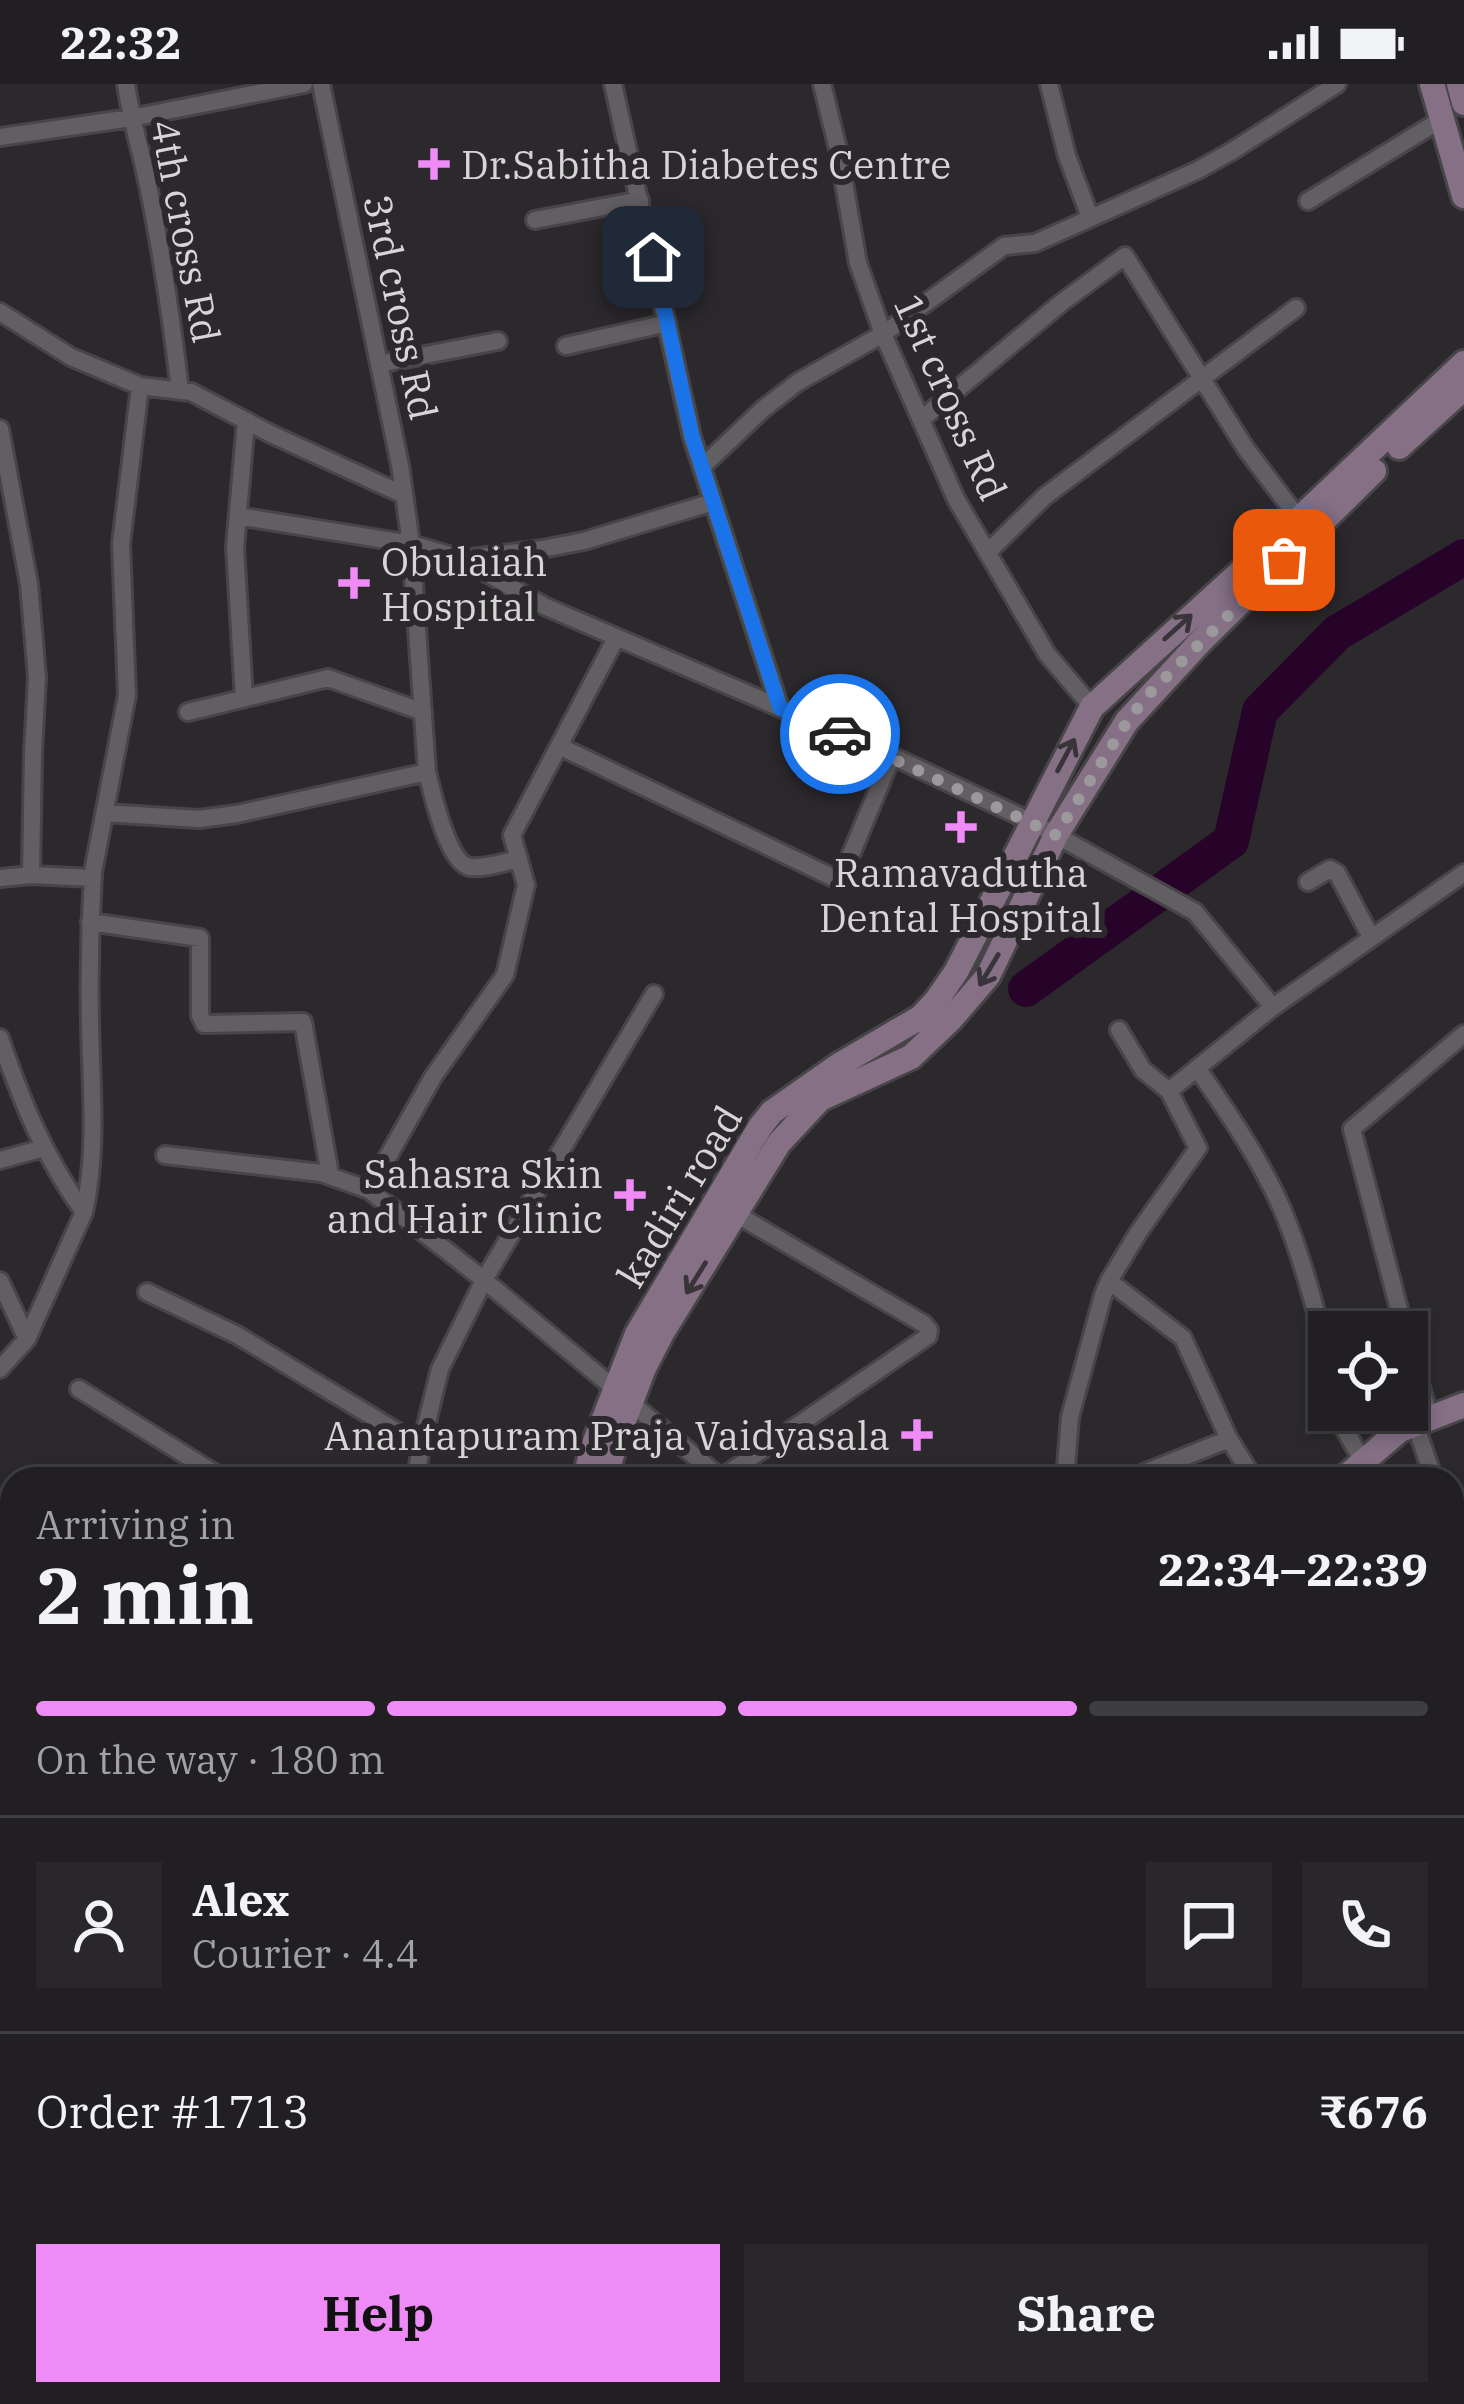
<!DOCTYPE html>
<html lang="en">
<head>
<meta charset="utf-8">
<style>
  :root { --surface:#211f21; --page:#29272a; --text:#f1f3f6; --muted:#a2a2a5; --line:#3e3d3f; --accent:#ef8bf6 }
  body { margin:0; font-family:"IBM Plex Serif",serif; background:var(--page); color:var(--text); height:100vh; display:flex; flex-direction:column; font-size:45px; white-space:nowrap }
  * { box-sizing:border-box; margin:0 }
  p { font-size:39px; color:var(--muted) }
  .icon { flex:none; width:66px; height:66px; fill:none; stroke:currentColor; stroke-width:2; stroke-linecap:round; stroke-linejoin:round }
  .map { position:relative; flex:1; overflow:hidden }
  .side { position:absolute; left:0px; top:1383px; width:1464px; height:939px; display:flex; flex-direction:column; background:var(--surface); border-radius:36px 36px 0 0; box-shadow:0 6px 18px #0003,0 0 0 3px var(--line) }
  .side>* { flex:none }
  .buttons { position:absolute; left:1308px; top:1227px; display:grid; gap:24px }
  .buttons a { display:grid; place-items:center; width:120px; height:120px; border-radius:0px; background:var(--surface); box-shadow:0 6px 18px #0003,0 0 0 3px var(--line); font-size:60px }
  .pin { position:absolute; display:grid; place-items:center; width:102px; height:102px; color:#fff; margin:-51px; border-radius:24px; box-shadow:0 6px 18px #0006 }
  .courier { position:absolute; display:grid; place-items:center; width:120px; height:120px; margin:-60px; border:9px solid #1a73e8; border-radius:50%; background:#fff; color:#222; box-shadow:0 3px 15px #0007 }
  .headline em { font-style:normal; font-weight:700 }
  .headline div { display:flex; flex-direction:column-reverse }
  .headline { display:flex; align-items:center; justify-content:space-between; height:204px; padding:0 36px }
  h1 { font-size:78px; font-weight:700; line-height:90px }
  .bar { display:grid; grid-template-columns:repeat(4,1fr); gap:18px 12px; align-content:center; height:144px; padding:0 36px }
  .bar i { height:15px; border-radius:9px; background:var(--line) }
  .bar .active { background:var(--accent) }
  .bar p { grid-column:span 4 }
  .line { display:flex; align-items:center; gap:30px; padding:0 36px; border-top:3px solid var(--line) }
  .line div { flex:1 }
  .round { display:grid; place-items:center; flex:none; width:126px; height:126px; border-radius:0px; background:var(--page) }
  .primary-button { display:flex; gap:24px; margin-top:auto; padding:24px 36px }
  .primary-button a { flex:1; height:138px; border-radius:0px; background:var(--accent); color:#111; font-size:48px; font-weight:700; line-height:138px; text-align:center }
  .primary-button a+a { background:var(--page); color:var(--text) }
  .status { display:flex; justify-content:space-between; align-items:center; height:84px; padding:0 60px; background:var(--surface); direction:ltr }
  .status svg { height:33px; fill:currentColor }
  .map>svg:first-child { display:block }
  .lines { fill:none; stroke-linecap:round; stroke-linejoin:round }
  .river { stroke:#27032a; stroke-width:36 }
  .street-casing { stroke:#474547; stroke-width:22 }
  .secondary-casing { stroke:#474547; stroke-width:30 }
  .street { stroke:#625f62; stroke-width:16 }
  .secondary { stroke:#857086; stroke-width:24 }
  .oneway { stroke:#39343a }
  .done { stroke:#9b999b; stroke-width:12; stroke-dasharray:0 21.6 }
  .route { stroke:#1a73e8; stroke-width:15 }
  .poi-dot { fill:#ef8bf6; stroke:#2c292c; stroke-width:4.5 }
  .labels { text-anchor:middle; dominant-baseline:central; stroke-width:12; stroke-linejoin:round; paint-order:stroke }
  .poi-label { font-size:39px; fill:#d7d5d7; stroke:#2c292c; text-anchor:start }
  .street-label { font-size:39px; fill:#d7d5d7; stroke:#2c292c }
</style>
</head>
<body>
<div class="status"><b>22:32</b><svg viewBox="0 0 49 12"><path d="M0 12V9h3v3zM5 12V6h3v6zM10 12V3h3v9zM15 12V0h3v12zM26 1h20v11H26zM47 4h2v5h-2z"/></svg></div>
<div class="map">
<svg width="1464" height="2320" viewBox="0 0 1464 2320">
  <rect width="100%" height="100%" fill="#2c292c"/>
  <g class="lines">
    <path class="river" d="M1026,905L1231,757L1260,627L1337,549L1464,473"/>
    <defs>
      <path id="street" d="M126,0C131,35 141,67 148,101C162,169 172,238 180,307
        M321,0L400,381L411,460L427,688C432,708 448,780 470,783C484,785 505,778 519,775
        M613,0L692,353L780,624
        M822,0L838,65L858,179L883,250L956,415L1047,570L1092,623
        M1049,0L1067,72L1090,133
        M0,53L131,34L304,0
        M1308,117L1442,35
        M535,136L640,116
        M0,228L71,273L140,302L191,308L271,350L404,411
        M566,262L667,239
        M379,280L498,257
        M923,334L1061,219L1125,172L1246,365L1299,435
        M0,345L29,500L37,593L33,669L31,791L0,794
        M702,383L763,325L798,298L883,250L1004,162L1035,159L1198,86L1232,67L1337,0
        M238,432L411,460L462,475L544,522L892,672L1034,739L1195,828L1273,923
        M988,468L1044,413L1296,224
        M463,475L542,465L584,457L713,418
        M616,554L512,751L526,801L505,891L433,993L369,1106L484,1196L654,910
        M244,614L235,463L246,337
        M188,628L328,594L423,628
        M559,662L840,797L892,672
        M104,729L199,735L237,730L427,688
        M31,791L93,794
        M1308,798L1330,785L1337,789L1371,853
        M90,838L200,854V931L204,940L303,938L330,1091
        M1119,946L1143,986L1169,1007
        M0,954C21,1016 45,1075 84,1128L27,1255L0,1285
        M1197,984C1228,1029 1261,1076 1283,1127C1303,1176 1316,1227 1329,1278
        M165,1071L321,1089L369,1106
        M0,1076L44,1064
        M84,1128C98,1065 91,1003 90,939C89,889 90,838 93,788L127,611L121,460L140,302
        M0,1197L27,1255
        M147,1208L237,1251L421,1362
        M1405,1248L1352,1045L1464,950
        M1407,1256L1430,1334
        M79,1305L224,1395
        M631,1319L722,1395
        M1338,1326L1340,1337L1363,1378
        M1415,1340L1434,1395
        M721,1394L928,1252L929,1246L924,1240L736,1130
        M416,1395L421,1362L440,1285L484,1196L615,1305
        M950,1395L952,1393
        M1065,1395L1070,1333L1103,1211L1109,1197
        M1129,1395L1229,1355
        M1254,1395L1229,1355L1183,1254L1109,1197L1138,1149L1198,1064L1169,1007L1273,923L1464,789
        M1452,1444L1464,1469
        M0,1594L12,1589
        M1452,1743L1464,1739
        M0,1759L12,1754
        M1452,1813L1464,1807
        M1452,1896L1464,1889
        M1452,1979L1464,1972
        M0,2068L12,2084
        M1452,2223L1464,2272
        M162,2310L168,2320
        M554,2310L562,2320
        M904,2310L908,2320
        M1034,2310L1038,2320
        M1171,2310L1173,2320
        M1214,2310L1216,2320
        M1304,2310L1306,2320
        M1385,2310L1388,2320
        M774,2320L780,2310"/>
      <path id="secondary" d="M1432,0L1464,112
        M1459,0L1464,19
        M1399,363L1464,304
        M585,1395L592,1365L637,1250L760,1043L772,1028L839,981L921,933L936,917L956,888L1092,623L1299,435L1464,279
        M605,1395L615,1360L644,1284L662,1249L779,1059L820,1015L911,973L951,935L988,892L1056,751L1127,637L1200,558L1374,387
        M1343,1395L1400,1346L1464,1321
        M347,2320L353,2310
        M378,2320L385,2310"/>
    </defs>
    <use href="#street" class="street-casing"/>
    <use href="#secondary" class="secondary-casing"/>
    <use href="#street" class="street"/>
    <use href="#secondary" class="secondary"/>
  </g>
  <defs><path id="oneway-shaft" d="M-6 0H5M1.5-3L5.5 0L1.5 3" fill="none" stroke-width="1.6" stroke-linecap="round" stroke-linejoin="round" transform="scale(3)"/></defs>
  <g class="oneway">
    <use href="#oneway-shaft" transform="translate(1178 543) rotate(-42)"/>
    <use href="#oneway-shaft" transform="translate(1066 671) rotate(-62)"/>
    <use href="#oneway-shaft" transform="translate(989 886) rotate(121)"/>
    <use href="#oneway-shaft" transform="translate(696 1194) rotate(122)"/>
  </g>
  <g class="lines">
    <path class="done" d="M840,650L1056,751L1127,638L1145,614L1284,476"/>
    <path class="route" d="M653,173L692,352L780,624L840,650"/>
  </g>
  <g class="poi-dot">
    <path d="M428 62h12v12h12v12h-12v12h-12v-12h-12v-12h12z"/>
    <path d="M348 481h12v12h12v12h-12v12h-12v-12h-12v-12h12z"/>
    <path d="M955 725h12v12h12v12h-12v12h-12v-12h-12v-12h12z"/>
    <path d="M624 1093h12v12h12v12h-12v12h-12v-12h-12v-12h12z"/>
    <path d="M911 1333h12v12h12v12h-12v12h-12v-12h-12v-12h12z"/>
  </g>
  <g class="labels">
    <g class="poi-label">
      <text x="461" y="80">Dr.Sabitha Diabetes Centre</text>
      <text x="381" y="477">Obulaiah<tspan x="381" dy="45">Hospital</tspan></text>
      <text x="961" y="788" text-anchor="middle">Ramavadutha<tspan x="961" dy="45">Dental Hospital</tspan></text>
      <text x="603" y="1089" text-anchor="end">Sahasra Skin<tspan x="603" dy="45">and Hair Clinic</tspan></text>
      <text x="890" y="1351" text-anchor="end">Anantapuram Praja Vaidyasala</text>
    </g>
    <g class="street-label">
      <text transform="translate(186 147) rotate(79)">4th cross Rd</text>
      <text transform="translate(401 223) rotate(78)">3rd cross Rd</text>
      <text transform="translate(951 313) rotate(66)">1st cross Rd</text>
      <text transform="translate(679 1112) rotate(-59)">kadiri road</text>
    </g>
  </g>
</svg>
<div class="buttons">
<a><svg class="icon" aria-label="locate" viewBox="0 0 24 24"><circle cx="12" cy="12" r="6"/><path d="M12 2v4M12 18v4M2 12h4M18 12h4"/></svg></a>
</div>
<div class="pin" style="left:1284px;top:476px;background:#ea580c"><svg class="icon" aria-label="bag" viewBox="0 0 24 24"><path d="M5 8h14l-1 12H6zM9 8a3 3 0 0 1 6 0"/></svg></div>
<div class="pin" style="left:653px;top:173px;background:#1f2937"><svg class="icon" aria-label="home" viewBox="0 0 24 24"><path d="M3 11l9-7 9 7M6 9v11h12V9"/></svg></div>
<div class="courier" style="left:840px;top:650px"><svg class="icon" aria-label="car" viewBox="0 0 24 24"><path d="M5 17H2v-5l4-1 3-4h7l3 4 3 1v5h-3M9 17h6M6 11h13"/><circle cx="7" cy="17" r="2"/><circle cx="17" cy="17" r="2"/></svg></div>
<section class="side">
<div class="headline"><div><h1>2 min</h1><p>Arriving in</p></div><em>22:34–22:39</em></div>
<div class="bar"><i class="active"></i><i class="active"></i><i class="active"></i><i></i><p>On the way · 180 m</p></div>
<div class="line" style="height:216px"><a class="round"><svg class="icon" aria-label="person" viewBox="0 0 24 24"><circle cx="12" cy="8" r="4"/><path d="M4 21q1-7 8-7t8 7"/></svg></a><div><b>Alex</b><p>Courier · 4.4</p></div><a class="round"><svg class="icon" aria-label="chat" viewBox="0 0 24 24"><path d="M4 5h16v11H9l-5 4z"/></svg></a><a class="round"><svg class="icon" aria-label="phone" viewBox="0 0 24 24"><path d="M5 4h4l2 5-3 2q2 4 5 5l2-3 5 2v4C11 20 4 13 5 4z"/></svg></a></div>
<div class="line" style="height:156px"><div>Order #1713</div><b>₹676</b></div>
<div class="primary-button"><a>Help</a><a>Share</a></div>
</section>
</div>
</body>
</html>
